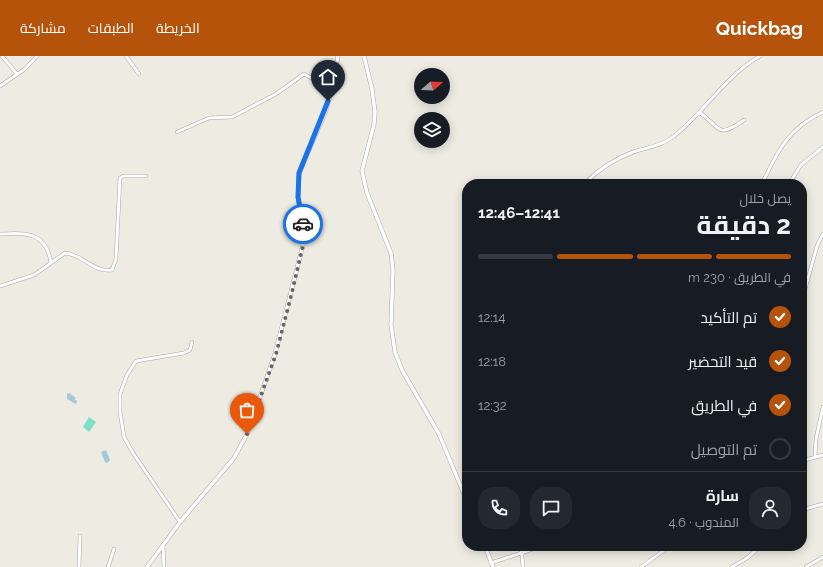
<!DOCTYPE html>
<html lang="ar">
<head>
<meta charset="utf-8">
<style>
  :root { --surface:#171b24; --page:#242831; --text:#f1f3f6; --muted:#9ea1a6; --line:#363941; --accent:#b45309 }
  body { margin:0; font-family:Raleway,Cairo,sans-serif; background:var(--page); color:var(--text); direction:rtl; height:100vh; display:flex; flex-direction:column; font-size:15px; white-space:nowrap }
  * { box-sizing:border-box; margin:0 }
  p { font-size:13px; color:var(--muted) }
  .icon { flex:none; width:22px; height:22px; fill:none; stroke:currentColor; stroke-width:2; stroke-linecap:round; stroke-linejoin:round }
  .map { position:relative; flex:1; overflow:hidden; direction:ltr }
  .details { position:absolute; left:462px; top:123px; width:345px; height:372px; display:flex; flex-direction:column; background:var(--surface); border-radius:16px; box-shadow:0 2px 10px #0003; direction:rtl }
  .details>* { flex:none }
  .needle { width:26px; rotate:71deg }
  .controls { position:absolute; left:414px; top:12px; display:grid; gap:8px }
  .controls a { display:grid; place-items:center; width:36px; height:36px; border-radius:50%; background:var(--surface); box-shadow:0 2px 10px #0003; font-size:20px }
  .pin { position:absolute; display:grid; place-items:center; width:34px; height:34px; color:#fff; margin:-41px -17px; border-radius:50% 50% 50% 0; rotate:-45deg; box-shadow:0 0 4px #0007 }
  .pin .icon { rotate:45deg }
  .courier { position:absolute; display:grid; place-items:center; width:40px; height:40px; margin:-20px; border:3px solid #1a73e8; border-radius:50%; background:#fff; color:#222; box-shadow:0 1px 5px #0007 }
  .headline em { font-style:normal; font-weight:700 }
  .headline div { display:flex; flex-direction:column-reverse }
  .headline { display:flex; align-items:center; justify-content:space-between; height:68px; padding:0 16px }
  h1 { font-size:26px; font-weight:700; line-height:30px }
  .bar { display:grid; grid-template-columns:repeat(4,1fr); gap:6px 4px; align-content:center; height:48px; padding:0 16px }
  .bar i { height:5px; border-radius:3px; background:var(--line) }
  .bar .active { background:var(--accent) }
  .bar p { grid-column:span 4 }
  .line { display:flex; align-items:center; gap:10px; padding:0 16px; border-top:1px solid var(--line) }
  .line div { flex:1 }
  .round { display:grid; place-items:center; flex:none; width:42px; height:42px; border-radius:16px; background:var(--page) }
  ol { padding:0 16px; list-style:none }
  li { display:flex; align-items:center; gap:12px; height:44px }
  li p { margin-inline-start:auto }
  li .icon { padding:4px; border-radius:50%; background:var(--accent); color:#fff; stroke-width:4 }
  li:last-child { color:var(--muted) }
  li i { width:22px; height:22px; border:2px solid var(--line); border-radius:50% }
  header { display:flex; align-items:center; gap:24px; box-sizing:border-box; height:56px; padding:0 20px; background:var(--accent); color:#fff }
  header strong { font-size:19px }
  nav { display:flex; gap:22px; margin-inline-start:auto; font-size:14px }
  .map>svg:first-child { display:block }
  .pitch { fill:#7ee0c3 }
  .water { fill:#a1cadd }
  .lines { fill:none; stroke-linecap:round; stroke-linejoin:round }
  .minor-casing { stroke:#a4a4a4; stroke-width:4 }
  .tertiary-casing { stroke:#a4a4a4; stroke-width:4.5 }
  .minor { stroke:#fff; stroke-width:3 }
  .tertiary { stroke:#fff; stroke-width:3.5 }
  .done { stroke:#666562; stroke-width:4; stroke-dasharray:0 7.2 }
  .route { stroke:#1a73e8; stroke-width:5 }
</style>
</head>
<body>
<header>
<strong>Quickbag</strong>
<nav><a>الخريطة</a><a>الطبقات</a><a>مشاركة</a></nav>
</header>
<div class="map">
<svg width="823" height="511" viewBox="0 0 823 511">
  <rect width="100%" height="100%" fill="#eeebe2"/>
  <path class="pitch" d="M89,361L96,366L89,376L83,371Z"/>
  <path class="water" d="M69,337L76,342L74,343L77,345L76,348L67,343V338Z
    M106,394L110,404L107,407L105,406L101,396Z"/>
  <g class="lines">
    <defs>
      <path id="minor" d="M2,0L17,18
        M126,0L139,18
        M0,30L25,13L37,0
        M699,56C721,71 716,84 744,64
        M177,76L209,62L232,61L276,38L304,18L332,33
        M584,128C598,114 614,103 633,96C646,92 661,90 673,81C704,57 725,20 760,0
        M762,128C777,96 789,71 823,56
        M789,128L801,109L823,91
        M0,178C26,177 46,175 51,207
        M0,230L34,219L65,197C82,198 94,217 112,214L116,203L120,122L123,120H146
        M802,244L817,190L823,178
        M815,400L816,383L823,351
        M802,405L823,399
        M802,454L823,448
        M180,466L133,397L124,381L120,356V338L127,319L136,305L184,297L190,294L192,286
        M163,489L164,511
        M521,490L523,511
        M491,507L542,490
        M79,511L80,480
        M108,511L114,493
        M641,511L670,490
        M732,511L747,502L761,490
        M806,511L823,501"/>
      <path id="tertiary" d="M364,0L372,33L375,56L374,68L362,115L367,137L391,197L393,214L391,269L395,296L402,314L439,378L467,445
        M485,490L493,511
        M147,511L180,466L234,402L247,378L275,298L303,189V170L298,141L299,117L325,57L332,33L338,0"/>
    </defs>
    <use href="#minor" class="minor-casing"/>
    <use href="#tertiary" class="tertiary-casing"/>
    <use href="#minor" class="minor"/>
    <use href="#tertiary" class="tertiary"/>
  </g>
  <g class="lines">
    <path class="done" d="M247,378L276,298L292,236L303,189V168"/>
    <path class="route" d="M303,168L298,141L299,117L328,45"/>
  </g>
</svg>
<div class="controls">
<a><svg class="needle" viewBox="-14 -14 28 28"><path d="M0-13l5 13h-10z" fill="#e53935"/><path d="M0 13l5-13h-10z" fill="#9ea1a6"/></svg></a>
<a><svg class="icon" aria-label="layers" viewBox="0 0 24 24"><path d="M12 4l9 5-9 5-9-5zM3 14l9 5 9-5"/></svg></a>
</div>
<div class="pin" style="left:247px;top:378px;background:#ea580c"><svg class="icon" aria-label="bag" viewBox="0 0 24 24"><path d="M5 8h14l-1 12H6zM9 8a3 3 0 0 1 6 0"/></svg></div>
<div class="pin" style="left:328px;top:45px;background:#1f2937"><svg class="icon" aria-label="home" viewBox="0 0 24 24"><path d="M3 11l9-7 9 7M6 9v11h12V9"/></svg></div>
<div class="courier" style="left:303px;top:168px"><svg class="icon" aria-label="car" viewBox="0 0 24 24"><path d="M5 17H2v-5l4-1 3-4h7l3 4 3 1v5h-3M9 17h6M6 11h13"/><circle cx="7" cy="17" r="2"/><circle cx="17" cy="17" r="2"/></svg></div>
<section class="details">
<div class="headline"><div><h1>2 دقيقة</h1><p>يصل خلال</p></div><em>12:41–12:46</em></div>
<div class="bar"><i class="active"></i><i class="active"></i><i class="active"></i><i></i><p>في الطريق · 230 m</p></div>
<ol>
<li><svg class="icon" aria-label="check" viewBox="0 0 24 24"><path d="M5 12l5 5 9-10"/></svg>تم التأكيد<p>12:14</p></li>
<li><svg class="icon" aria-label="check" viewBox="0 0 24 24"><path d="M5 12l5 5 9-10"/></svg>قيد التحضير<p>12:18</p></li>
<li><svg class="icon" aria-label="check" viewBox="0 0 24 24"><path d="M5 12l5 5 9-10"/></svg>في الطريق<p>12:32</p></li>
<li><i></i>تم التوصيل</li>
</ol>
<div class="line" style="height:72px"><a class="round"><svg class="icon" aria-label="person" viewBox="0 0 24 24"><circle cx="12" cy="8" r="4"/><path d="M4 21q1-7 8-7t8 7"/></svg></a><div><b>سارة</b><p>المندوب · 4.6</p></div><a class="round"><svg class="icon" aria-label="chat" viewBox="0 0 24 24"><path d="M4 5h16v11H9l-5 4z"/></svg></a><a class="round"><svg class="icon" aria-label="phone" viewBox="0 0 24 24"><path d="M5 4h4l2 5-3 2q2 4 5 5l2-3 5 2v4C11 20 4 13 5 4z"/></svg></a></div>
</section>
</div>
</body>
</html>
